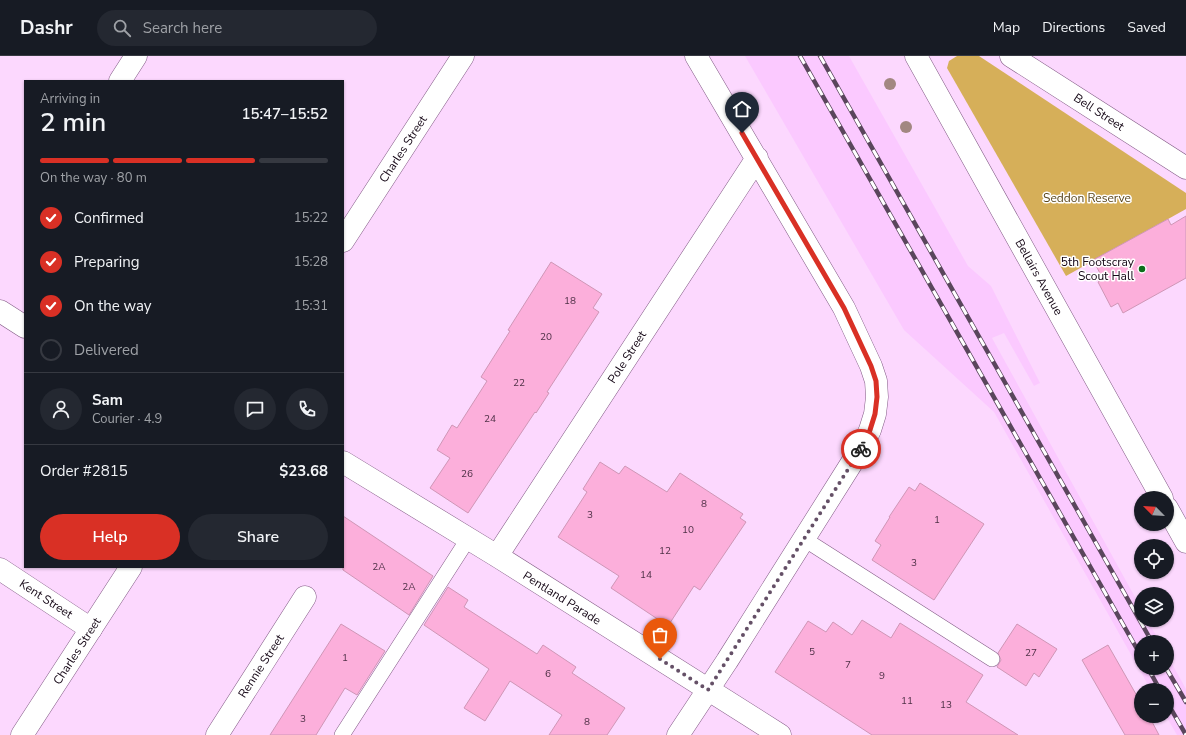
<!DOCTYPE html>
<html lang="en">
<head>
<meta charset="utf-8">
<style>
  :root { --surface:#171b24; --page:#242831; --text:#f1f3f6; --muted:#9ea1a6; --line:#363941; --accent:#d93025 }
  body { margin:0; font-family:"Nunito Sans",sans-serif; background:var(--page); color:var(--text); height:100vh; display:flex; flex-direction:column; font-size:15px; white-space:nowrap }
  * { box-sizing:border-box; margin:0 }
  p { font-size:13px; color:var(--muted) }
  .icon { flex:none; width:22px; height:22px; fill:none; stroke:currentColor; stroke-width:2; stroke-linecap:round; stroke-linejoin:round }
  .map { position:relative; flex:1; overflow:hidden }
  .details { position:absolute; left:24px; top:24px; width:320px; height:488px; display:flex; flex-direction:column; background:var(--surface); border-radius:0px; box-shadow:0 1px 3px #0004 }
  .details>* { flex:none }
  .needle { width:26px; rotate:294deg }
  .tools { position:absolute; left:1134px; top:435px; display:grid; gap:8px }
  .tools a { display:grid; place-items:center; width:40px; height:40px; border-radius:50%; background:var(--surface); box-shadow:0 1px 3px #0004; font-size:20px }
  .pin { position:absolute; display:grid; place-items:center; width:34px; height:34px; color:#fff; margin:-41px -17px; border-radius:50% 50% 50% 0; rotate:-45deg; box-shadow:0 0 4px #0007 }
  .pin .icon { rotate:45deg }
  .courier { position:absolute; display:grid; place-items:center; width:40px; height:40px; margin:-20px; border:3px solid #d93025; border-radius:50%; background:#fff; color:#222; box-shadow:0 1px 5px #0007 }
  .head em { font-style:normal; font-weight:600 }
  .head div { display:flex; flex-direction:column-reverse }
  .head { display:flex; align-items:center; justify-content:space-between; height:68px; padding:0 16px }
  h1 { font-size:26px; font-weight:600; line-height:30px }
  .bar { display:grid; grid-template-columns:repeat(4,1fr); gap:6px 4px; align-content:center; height:48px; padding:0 16px }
  .bar i { height:5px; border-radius:3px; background:var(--line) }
  .bar .on { background:var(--accent) }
  .bar p { grid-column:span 4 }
  .line { display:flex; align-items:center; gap:10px; padding:0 16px; border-top:1px solid var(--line) }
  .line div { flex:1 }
  .round { display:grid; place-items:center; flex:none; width:42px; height:42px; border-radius:21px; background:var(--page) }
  ol { padding:0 16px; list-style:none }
  li { display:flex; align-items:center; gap:12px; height:44px }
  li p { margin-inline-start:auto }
  li .icon { padding:4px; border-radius:50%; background:var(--accent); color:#fff; stroke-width:4 }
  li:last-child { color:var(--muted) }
  li i { width:22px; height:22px; border:2px solid var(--line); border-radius:50% }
  .button { display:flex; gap:8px; margin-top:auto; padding:8px 16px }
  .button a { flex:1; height:46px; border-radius:24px; background:var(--accent); color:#fff; font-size:16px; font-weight:600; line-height:46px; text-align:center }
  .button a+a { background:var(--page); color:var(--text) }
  header { display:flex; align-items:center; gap:24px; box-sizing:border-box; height:56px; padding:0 20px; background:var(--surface); border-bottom:1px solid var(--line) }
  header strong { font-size:19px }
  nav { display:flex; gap:22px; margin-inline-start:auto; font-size:14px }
  .search { width:280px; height:36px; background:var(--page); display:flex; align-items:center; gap:10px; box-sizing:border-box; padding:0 14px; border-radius:22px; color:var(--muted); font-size:15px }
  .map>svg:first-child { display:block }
  .built { fill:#fbc9ff }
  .green { fill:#d6af59 }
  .building { fill:#fcafdb; stroke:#cf96b6 }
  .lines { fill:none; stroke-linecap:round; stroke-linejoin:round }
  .service-casing { stroke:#835c86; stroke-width:16 }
  .minor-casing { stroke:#835c86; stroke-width:23 }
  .tertiary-casing { stroke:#835c86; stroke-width:23 }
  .service { stroke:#fff; stroke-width:15 }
  .minor { stroke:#fff; stroke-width:22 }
  .tertiary { stroke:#fff; stroke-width:22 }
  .rail-casing { stroke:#5a465c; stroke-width:4.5 }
  .rail { stroke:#fff; stroke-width:3; stroke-dasharray:9; stroke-linecap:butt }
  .tree { fill:#a28781 }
  .done { stroke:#655067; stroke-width:4; stroke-dasharray:0 7.2 }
  .route { stroke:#d93025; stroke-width:5 }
  .poi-dot { fill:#0c6e1b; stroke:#fff; stroke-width:1.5 }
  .labels { text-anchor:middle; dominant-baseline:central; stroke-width:3; stroke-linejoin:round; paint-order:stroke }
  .number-label { font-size:10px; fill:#4e3046 }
  .street-label { font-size:12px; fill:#140615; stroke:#fff }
  .park-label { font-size:12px; fill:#58451a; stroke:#fff }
  .poi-label { font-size:12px; fill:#140615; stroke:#fff; text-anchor:end }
</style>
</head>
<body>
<header>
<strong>Dashr</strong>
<div class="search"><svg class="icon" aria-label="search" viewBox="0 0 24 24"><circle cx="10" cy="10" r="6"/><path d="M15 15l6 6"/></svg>Search here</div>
<nav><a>Map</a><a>Directions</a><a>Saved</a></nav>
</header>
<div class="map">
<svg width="1186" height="679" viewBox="0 0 1186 679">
  <rect width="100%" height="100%" fill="#fcd8fe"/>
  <path class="built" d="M745,0H849L968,210L991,230L1040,327L1034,330L1004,277L992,282L1141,552V564H1147L1160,586H1141V612H1167V599L1186,633V679H1177L1166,660L1167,634H1151L994,356L904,274Z"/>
  <path class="green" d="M957,0H979L1186,137V153L1066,220L947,12L949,5Z"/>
  <path class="building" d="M1186,160V222L1123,257L1118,247L1111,251L1098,226L1103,223L1093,204L1168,163L1171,169Z
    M551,206L602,238L593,252L599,256L547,336L549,337L536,357L535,356L468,457L430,432L450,402L437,394L452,369L457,372L487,325L481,321L510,275L508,274Z
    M600,406L619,418L625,410L667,436L680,417L743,458L740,462L746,466L700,534L694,530L668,570L611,532L619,520L558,481L587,436L583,433Z
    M920,427L984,468L934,544L872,504L881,489L875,485L890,461H889L909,431L915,435Z
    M343,460L433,520L409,559L343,514Z
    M448,531L468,544L464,551L537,598L543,589L576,611L572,617L625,652L607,679H549L562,659L510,625L485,665L464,652L489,613L424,569Z
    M862,564L891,582L900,567L983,619L966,646L1018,679H872L775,616L808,565L826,576L833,566L852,579Z
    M341,568L385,595L357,639L345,632L316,679H270Z
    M1017,568L1057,593L1039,621L1034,617L1026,630L997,611L1001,604L998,597Z
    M1108,589L1141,647V660H1149L1159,679H1125L1082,604Z"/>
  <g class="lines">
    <defs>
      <path id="service" d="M804,483L992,603
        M342,679L468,483"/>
      <path id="minor" d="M916,0L1162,442
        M1011,0L1186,112
        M120,25L136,0
        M0,255L25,271
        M343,406L497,500L780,679
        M1167,452L1186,486
        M497,500L757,102
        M0,513L91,573
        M217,679L305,541
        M678,679L727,605L863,389L870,374L875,358L877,341L876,325L871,310L844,252L696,0"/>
      <path id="tertiary" d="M343,185L463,0
        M22,679L131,511"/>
    </defs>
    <use href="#service" class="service-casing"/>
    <use href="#minor" class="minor-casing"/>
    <use href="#tertiary" class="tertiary-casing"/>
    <use href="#service" class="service"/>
    <use href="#minor" class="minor"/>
    <use href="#tertiary" class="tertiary"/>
    <defs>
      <path id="rail" d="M800,0L1141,600
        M820,0L1152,586
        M1148,612L1160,634
        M1166,612L1186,646
        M1167,646L1186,679"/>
    </defs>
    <use href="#rail" class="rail-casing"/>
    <use href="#rail" class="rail"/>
  </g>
  <g class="tree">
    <circle cx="890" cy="28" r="6"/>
    <circle cx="906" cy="71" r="6"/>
  </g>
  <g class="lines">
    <path class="done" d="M660,603L708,634L861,393"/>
    <path class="route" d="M742,77L844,252L871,310L876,325L877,341L875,358L870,374L861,393"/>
  </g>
  <circle class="poi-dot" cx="1142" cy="213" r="4"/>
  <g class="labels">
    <g class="number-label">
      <text x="570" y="245">18</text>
      <text x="546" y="281">20</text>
      <text x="519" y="327">22</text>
      <text x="490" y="363">24</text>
      <text x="467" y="418">26</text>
      <text x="704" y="448">8</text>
      <text x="590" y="459">3</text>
      <text x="937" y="464">1</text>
      <text x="688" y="474">10</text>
      <text x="665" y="495">12</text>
      <text x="914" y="507">3</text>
      <text x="379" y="511">2A</text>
      <text x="646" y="519">14</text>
      <text x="409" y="531">2A</text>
      <text x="812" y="596">5</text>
      <text x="1031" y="597">27</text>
      <text x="345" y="602">1</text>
      <text x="848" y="609">7</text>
      <text x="548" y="618">6</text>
      <text x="882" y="620">9</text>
      <text x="907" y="645">11</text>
      <text x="946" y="649">13</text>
      <text x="303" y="663">3</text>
      <text x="587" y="666">8</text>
    </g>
    <g class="street-label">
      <text transform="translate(1099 56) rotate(33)">Bell Street</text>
      <text transform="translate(403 93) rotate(-57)">Charles Street</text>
      <text transform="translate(1039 221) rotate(61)">Bellairs Avenue</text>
      <text transform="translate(627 301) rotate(-57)">Pole Street</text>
      <text transform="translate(562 542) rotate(32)">Pentland Parade</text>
      <text transform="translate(46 543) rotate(33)">Kent Street</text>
      <text transform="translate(77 595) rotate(-57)">Charles Street</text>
      <text transform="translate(261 610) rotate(-57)">Rennie Street</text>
    </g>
    <g class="park-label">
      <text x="1087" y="142">Seddon Reserve</text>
    </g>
    <g class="poi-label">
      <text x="1134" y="206">5th Footscray<tspan x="1134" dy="14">Scout Hall</tspan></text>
    </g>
  </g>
</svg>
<div class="tools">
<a><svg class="needle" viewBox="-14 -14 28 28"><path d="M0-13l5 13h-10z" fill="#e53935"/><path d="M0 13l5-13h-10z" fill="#9ea1a6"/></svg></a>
<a><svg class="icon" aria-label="locate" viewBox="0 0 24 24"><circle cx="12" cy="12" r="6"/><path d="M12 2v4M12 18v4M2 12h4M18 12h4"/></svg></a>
<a><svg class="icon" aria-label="layers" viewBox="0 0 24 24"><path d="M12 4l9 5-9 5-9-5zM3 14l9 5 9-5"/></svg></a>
<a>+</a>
<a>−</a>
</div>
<div class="pin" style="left:660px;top:603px;background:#ea580c"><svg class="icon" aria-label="bag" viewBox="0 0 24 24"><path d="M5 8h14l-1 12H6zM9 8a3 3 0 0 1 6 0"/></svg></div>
<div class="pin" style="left:742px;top:77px;background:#1f2937"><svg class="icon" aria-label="home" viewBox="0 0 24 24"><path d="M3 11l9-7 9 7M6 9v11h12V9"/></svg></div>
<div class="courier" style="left:861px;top:393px"><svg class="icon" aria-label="bike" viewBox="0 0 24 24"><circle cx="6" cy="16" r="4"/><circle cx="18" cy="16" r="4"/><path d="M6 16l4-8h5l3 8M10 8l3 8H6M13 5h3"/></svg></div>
<section class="details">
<div class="head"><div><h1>2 min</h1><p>Arriving in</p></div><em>15:47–15:52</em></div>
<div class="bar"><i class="on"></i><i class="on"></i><i class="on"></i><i></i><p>On the way · 80 m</p></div>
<ol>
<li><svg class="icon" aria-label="check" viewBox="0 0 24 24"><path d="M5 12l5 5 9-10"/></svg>Confirmed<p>15:22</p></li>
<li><svg class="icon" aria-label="check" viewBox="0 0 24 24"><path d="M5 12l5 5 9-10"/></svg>Preparing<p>15:28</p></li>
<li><svg class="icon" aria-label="check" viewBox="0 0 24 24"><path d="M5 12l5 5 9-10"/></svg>On the way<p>15:31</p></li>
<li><i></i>Delivered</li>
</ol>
<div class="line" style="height:72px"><a class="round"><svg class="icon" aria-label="person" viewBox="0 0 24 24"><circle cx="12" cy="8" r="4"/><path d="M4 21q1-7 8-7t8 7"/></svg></a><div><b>Sam</b><p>Courier · 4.9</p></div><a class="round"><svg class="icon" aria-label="chat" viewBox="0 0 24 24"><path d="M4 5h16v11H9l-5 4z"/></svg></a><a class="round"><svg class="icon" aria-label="phone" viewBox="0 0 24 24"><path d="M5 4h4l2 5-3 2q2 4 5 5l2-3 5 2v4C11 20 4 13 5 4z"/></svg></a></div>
<div class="line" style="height:52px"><div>Order #2815</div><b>$23.68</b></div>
<div class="button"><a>Help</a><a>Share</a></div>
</section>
</div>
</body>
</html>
